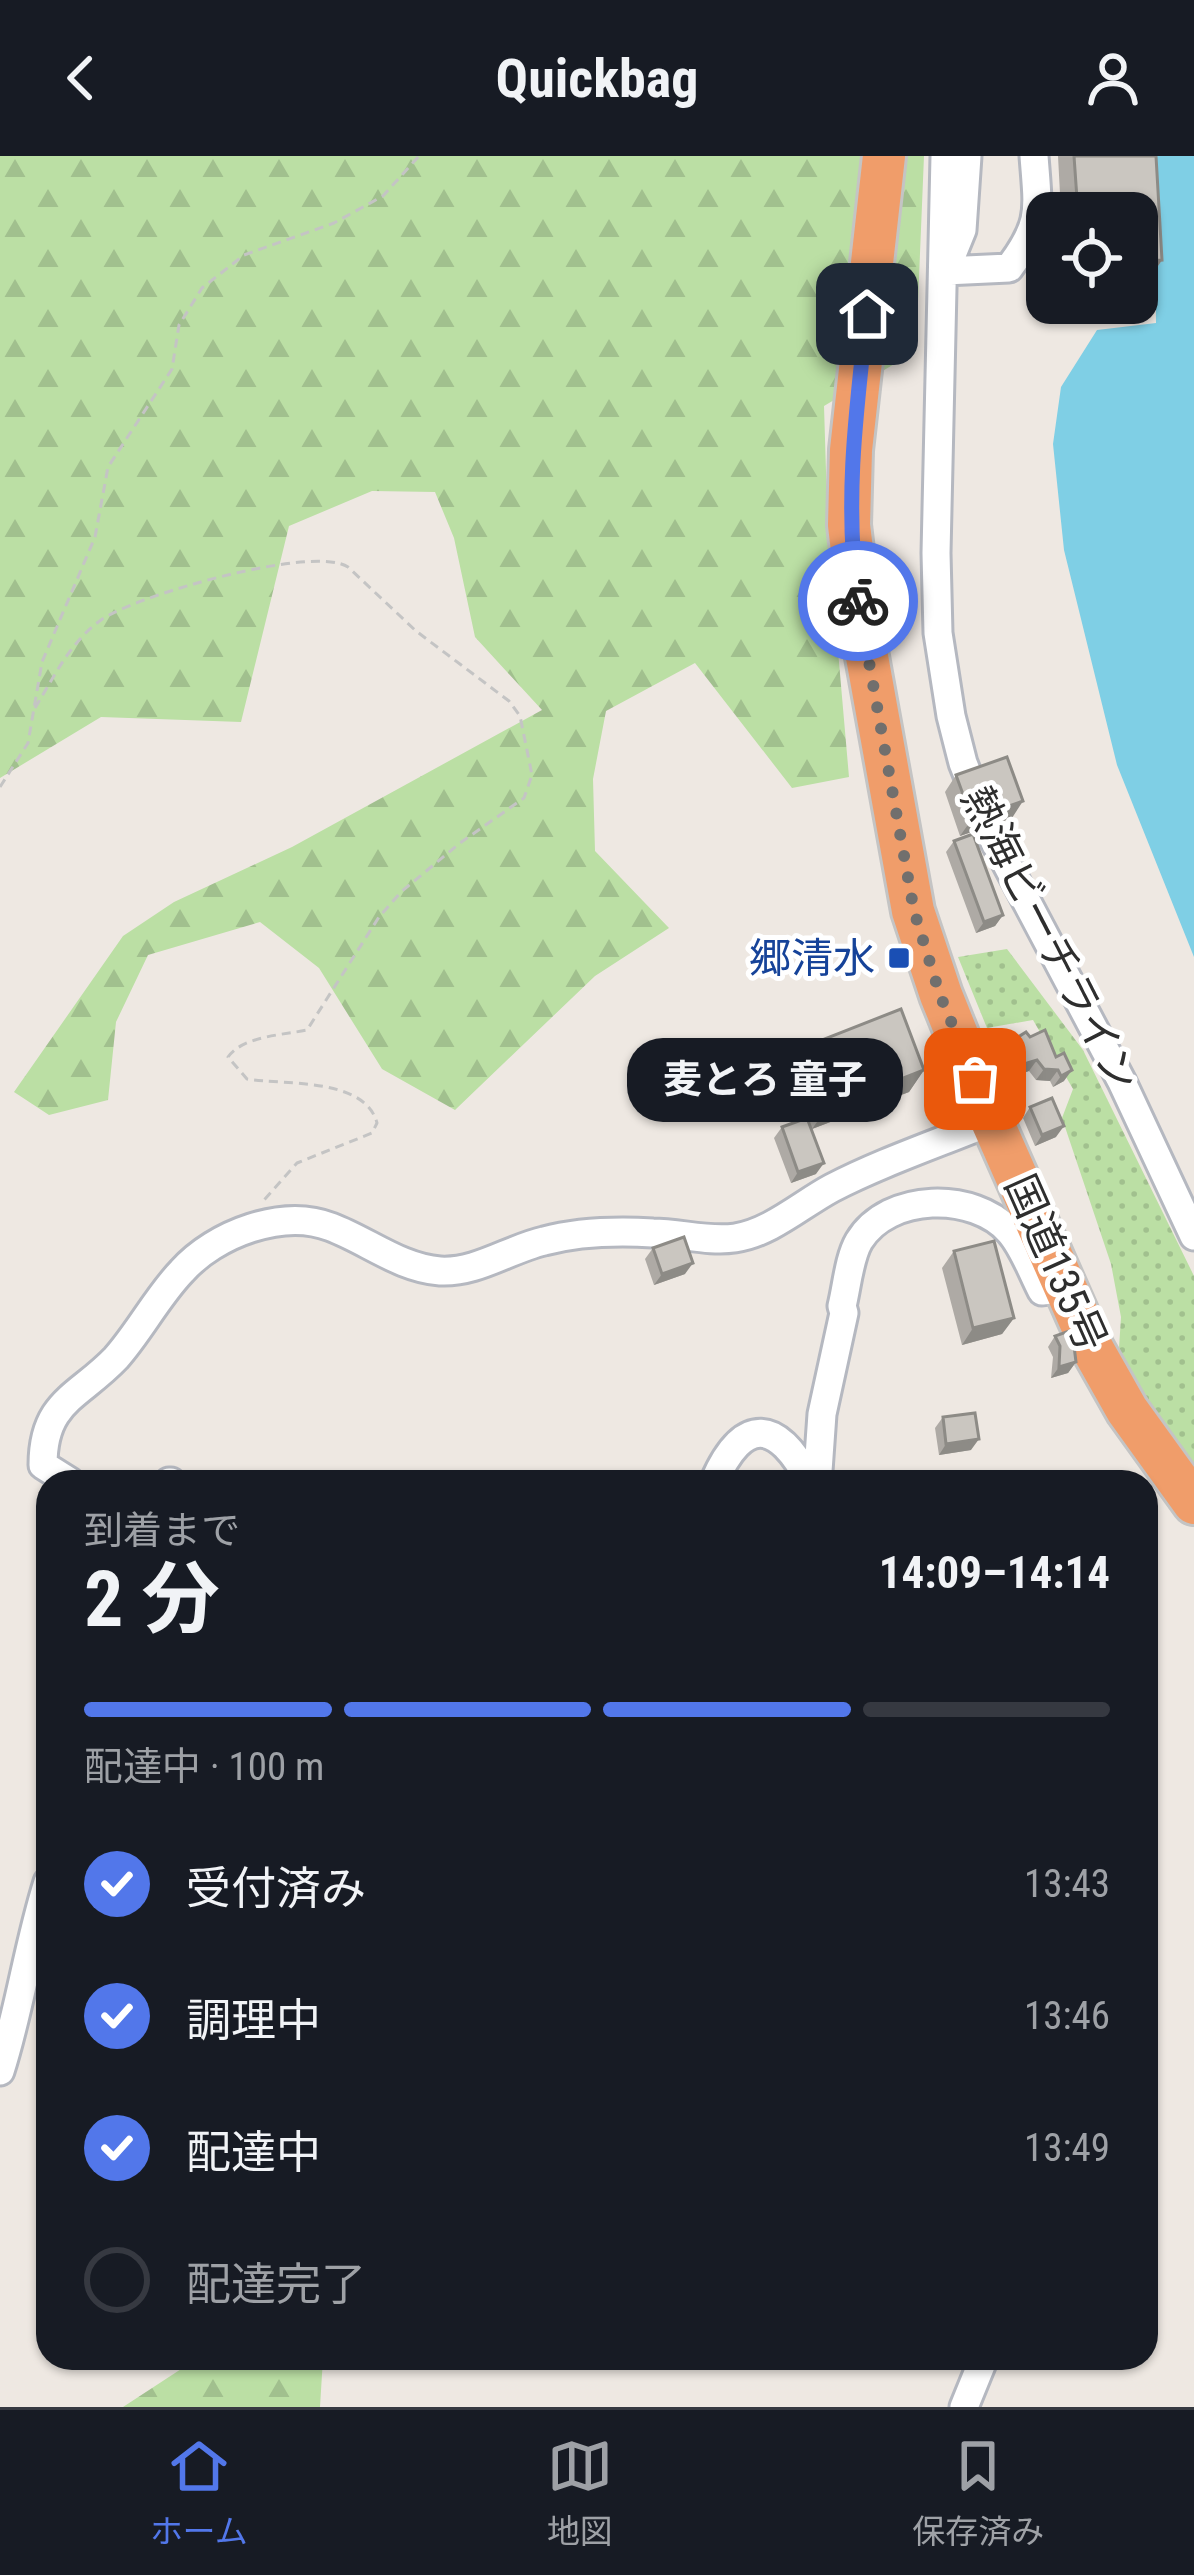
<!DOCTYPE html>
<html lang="ja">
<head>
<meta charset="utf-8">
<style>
  :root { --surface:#171b24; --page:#242831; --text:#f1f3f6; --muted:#9ea1a6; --line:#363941; --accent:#5277ea }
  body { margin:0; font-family:"Roboto Condensed","Noto Sans JP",sans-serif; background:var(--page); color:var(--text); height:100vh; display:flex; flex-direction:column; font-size:45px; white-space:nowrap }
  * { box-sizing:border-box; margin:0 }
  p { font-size:39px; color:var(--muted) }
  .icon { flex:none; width:66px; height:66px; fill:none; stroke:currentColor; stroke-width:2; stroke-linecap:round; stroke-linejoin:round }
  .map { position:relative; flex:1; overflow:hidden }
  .side { position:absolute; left:36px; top:1314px; width:1122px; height:900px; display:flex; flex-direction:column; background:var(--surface); border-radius:36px; box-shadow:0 3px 9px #0004 }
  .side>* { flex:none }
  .controls { position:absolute; left:1026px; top:36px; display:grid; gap:24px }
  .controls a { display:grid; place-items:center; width:132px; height:132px; border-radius:24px; background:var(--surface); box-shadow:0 3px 9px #0004; font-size:60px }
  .pin { position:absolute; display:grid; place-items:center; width:102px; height:102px; color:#fff; margin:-51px; border-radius:24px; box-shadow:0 6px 18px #0006 }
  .courier { position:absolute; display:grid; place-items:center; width:120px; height:120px; margin:-60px; border:9px solid #5277ea; border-radius:50%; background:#fff; color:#222; box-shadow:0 3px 15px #0007 }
  .bubble { position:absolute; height:84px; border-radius:36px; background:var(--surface); box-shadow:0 3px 9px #0004; font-size:39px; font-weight:700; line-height:84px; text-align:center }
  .summary em { font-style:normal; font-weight:700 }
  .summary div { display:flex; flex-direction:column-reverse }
  .summary { display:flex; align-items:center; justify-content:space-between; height:204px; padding:0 48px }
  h1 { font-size:78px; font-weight:700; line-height:90px }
  .bar { display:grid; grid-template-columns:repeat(4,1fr); gap:18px 12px; align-content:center; height:144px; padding:0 48px }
  .bar i { height:15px; border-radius:9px; background:var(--line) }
  .bar .selected { background:var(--accent) }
  .bar p { grid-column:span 4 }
  ol { padding:0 48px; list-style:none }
  li { display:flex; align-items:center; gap:36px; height:132px }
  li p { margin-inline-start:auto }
  li .icon { padding:12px; border-radius:50%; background:var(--accent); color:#fff; stroke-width:4 }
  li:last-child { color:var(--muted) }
  li i { width:66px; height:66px; border:6px solid var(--line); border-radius:50% }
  header { display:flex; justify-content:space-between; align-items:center; height:156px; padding:0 48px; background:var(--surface); font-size:54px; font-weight:700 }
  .tabs { display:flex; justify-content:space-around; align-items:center; height:168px; border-top:3px solid var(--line); background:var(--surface); font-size:33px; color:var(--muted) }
  .tabs a { display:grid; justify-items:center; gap:6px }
  .tabs .selected { color:var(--accent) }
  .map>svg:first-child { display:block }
  .grass { fill:url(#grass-dots) }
  .forest { fill:url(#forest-firs) }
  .water { fill:#7fcfe5 }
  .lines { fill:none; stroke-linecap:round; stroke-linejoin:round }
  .minor-casing { stroke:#b5b8c0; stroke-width:33 }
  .highway-casing { stroke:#c4c4c4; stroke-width:48 }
  .path { stroke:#c4c4c4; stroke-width:3; stroke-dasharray:9 6; stroke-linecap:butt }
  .minor { stroke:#fff; stroke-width:27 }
  .highway { stroke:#f09d6a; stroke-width:42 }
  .wall { fill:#aeaaa5 }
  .shaded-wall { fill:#8d8b86 }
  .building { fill:#cac6c0; stroke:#8d8b86; stroke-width:3 }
  .done { stroke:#716f6d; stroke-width:12; stroke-dasharray:0 21.6 }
  .route { stroke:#5277ea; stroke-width:15 }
  .transit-dot { fill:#1a4fb4; stroke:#fff; stroke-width:4.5 }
  .labels { text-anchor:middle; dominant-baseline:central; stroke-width:10; stroke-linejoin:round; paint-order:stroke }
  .street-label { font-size:42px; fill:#2e2e2e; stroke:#fff }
  .transit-label { font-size:42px; fill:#164399; stroke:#fff; text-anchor:end }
</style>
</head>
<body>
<header><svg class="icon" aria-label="back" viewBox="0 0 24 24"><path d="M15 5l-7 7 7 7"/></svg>Quickbag<svg class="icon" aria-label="person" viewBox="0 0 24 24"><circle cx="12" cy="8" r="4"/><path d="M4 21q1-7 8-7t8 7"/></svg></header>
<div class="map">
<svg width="1194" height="2251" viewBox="0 0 1194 2251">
  <defs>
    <pattern id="grass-dots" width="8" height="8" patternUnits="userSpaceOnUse" patternTransform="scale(3)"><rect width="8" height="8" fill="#bbdfa4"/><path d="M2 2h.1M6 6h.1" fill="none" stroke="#a1c08e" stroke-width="1.8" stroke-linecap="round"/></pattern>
    <pattern id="forest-firs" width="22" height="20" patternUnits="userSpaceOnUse" patternTransform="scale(3)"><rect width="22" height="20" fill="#bbdfa4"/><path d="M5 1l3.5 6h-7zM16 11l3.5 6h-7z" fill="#a1c08e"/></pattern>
  </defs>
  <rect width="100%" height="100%" fill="#eee8e2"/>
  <path class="grass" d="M1007,793L1083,894L1194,1120V1327L1146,1261L1119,1192L1121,1161L1111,1108L1062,962L1073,933L1033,864L987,872L958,801Z"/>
  <path class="forest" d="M0,0H924L916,195L824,250L828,380L849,621L792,632L695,507L606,555L593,623L595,695L669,772L595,820L455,954L382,913L319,812L260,766L148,799L116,866L108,944L49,959L14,936L123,780L174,746L292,691L542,554L475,481L454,382L435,336L372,335L289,370L241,566L101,561L0,622Z
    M198,2202H323L320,2251H123Z"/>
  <path class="water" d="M1154,0H1194V801L1117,609L1064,394L1053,288L1061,231L1097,174L1156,167Z"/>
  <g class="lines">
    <defs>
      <path id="minor" d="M945,0L936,397L938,477L951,560L963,607L993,682L1122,926L1194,1080
        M949,106L962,74L967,0
        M945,115L1009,112C1043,67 1038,54 1034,0
        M808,1322L818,1315L822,1258L844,1157L842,1150C847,1130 849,1102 859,1085C888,1037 974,1035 1010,1076C1024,1092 1032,1116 1042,1135L1066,1132
        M70,1326L43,1309C43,1245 79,1241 116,1202C140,1175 157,1141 182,1115C215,1078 283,1052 331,1071C368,1085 400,1112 440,1115C477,1117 509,1093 544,1085C578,1076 619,1075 653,1077C680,1077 708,1086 735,1082C770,1077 802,1048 832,1032C882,1006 939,987 992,965
        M169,1326H171
        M714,1326C743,1259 778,1263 810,1326
        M0,1915C20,1853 28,1789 48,1726
        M964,2251L984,2202"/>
      <path id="highway" d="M884,0L851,294L849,369L860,462L913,755L941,839L992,965L1092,1192L1127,1254L1194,1347"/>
    </defs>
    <use href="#minor" class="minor-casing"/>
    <use href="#highway" class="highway-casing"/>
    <path class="path" d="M35,552C54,521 70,486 101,464C134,440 314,388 348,411L416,475L509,545L520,560L532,619L524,642L460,687L401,736L379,761L307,874C283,879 243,880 228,901L247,923C283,929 365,921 377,967L372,977L297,1007L264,1044
      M0,631L28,587L42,506L95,381L108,311L172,213L179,169L202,132L244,99L334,67L383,40L419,0"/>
    <use href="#minor" class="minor"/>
    <use href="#highway" class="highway"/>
  </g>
  <path class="wall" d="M1058,0H1156L1162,104L1147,126L1137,57H1061Z
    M1044,64H1047V132L1032,133L1029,86Z
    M956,619L1012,662L960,680L945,636Z
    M954,685L1003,759L995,770L976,777L946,696Z
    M1045,874L1064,925L1053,931L1050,925L1036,924L1029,915L1017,919L1012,912L1015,908L1007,894L1015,883L1030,881Z
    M804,891L924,914L909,936L812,973L789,912Z
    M1030,951L1056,981L1035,990L1023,962Z
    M782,971L816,1018L791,1027L774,982Z
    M653,1092L685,1118L654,1129L645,1103Z
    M954,1095L1014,1162L1002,1178L962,1189L942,1112Z
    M1055,1180L1076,1206L1068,1217L1051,1222L1053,1201L1048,1191Z
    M943,1261L971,1294L939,1299L935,1272Z"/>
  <path class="shaded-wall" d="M1162,104L1147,126L1137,127V106Z
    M1047,111V132L1032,133Z
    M1023,645L1012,662L960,680L972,663Z
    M1003,759L995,770L976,777L984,766Z
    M1037,904L1029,915L1017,919L1024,908Z
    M1044,913L1058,914L1050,925L1036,924Z
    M924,914L909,936L812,973L827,952Z
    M1072,914L1064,925L1053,931L1061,920Z
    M1064,970L1056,981L1035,990L1042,979Z
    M824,1007L816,1018L791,1027L798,1016Z
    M693,1107L685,1118L654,1129L662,1118Z
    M1014,1162L1002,1178L962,1189L973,1172Z
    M1076,1206L1068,1217L1051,1222L1059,1211Z
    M979,1283L971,1294L939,1299L946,1288Z"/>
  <path class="building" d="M1074,0H1156L1162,104L1137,106V57H1078Z
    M1044,64H1047V111Z
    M1007,601L1023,645L972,663L956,619Z
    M973,678L1003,759L984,766L954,685Z
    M901,853L924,914L827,952L804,891Z
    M1045,874L1056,901L1064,897L1072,914L1061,920L1058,914L1044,913L1037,904L1024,908L1020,901L1024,898L1015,883L1026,876L1030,881Z
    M1052,942L1064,970L1042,979L1030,951Z
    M807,962L824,1007L798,1016L782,971Z
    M684,1081L693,1107L662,1118L653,1092Z
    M994,1085L1014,1162L973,1172L954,1095Z
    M1072,1174L1076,1206L1059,1211L1060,1190L1055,1180Z
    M975,1257L979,1283L946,1288L943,1261Z
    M1035,1319L1047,1326H1032Z"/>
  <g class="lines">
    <path class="done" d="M858,445L914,755L940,839L975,923"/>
    <path class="route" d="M858,445C844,348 856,255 867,158"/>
  </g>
  <rect class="transit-dot" x="887" y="790" width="24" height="24" rx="6"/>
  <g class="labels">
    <g class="street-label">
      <text transform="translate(1050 783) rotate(63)">熱海ビーチライン</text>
      <text transform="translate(1056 1107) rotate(66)">国道135号</text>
    </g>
    <g class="transit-label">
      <text x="875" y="802">郷清水</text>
    </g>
  </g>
</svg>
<div class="controls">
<a><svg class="icon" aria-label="locate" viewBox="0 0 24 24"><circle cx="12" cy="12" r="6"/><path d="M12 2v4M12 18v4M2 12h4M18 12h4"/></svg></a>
</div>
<div class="pin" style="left:975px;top:923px;background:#ea580c"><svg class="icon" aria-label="bag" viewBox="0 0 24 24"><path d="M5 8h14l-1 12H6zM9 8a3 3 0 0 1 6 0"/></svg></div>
<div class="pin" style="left:867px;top:158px;background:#1f2937"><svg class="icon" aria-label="home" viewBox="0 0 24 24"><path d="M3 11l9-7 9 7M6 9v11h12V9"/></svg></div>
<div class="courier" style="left:858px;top:445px"><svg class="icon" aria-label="bike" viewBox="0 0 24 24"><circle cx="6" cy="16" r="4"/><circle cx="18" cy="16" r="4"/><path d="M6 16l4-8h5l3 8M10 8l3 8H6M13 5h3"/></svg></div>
<div class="bubble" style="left:627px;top:882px;width:276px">麦とろ 童子</div>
<section class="side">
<div class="summary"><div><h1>2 分</h1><p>到着まで</p></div><em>14:09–14:14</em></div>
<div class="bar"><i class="selected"></i><i class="selected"></i><i class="selected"></i><i></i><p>配達中 · 100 m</p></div>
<ol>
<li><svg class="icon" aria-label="check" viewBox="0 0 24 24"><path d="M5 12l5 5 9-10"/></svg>受付済み<p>13:43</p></li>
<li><svg class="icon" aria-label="check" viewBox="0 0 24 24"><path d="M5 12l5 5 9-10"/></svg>調理中<p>13:46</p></li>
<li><svg class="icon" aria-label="check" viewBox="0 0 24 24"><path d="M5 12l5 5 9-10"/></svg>配達中<p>13:49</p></li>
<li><i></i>配達完了</li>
</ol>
</section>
</div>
<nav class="tabs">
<a class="selected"><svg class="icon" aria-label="home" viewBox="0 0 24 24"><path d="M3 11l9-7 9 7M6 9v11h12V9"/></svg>ホーム</a>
<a><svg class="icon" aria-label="map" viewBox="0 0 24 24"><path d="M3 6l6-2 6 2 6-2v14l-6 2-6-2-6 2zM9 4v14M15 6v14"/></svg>地図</a>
<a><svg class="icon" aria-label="saved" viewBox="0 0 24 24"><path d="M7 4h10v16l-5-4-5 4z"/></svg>保存済み</a>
</nav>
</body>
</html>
